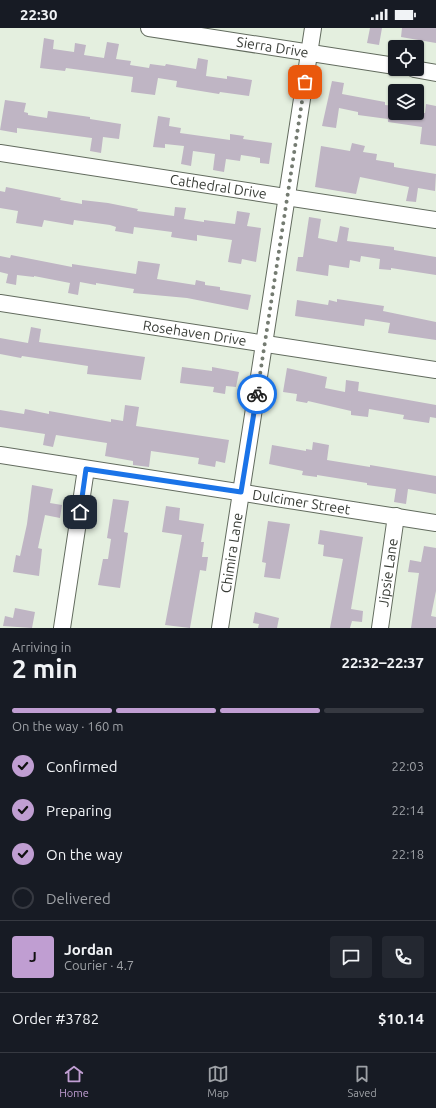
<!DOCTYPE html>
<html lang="en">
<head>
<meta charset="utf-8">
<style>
  :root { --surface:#171b24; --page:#242831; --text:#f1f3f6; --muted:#9ea1a6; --line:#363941; --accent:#c09ed2 }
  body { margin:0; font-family:Ubuntu,sans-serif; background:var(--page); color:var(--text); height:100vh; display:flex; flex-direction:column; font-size:15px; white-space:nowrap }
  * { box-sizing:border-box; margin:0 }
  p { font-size:13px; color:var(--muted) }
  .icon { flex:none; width:22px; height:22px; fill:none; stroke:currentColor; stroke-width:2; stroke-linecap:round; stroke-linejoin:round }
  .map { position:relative; height:600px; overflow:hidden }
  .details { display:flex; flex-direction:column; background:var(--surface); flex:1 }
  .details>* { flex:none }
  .buttons { position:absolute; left:388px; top:12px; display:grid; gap:8px }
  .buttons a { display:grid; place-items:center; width:36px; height:36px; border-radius:4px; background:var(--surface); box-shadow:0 1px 3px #0004; font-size:20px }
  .pin { position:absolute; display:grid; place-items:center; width:34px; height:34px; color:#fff; margin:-17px; border-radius:8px; box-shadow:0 2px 6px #0006 }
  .courier { position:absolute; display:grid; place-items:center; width:40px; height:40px; margin:-20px; border:3px solid #1a73e8; border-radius:50%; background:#fff; color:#222; box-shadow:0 1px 5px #0007 }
  .head em { font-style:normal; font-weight:600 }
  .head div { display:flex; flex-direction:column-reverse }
  .head { display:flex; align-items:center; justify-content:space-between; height:68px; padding:0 12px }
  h1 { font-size:26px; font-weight:600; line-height:30px }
  .bar { display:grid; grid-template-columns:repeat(4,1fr); gap:6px 4px; align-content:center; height:48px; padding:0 12px }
  .bar i { height:5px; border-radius:3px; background:var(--line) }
  .bar .active { background:var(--accent) }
  .bar p { grid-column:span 4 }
  .line { display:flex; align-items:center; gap:10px; padding:0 12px; border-top:1px solid var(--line) }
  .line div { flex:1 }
  .round { display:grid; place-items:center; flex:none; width:42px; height:42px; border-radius:4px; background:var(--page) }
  ol { padding:0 12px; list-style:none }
  li { display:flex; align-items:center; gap:12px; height:44px }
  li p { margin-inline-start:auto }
  li .icon { padding:4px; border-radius:50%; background:var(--accent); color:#111; stroke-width:4 }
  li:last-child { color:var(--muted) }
  li i { width:22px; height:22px; border:2px solid var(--line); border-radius:50% }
  .status { display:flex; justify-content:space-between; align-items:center; height:28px; padding:0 20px; background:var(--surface); direction:ltr }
  .status svg { height:11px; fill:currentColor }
  .tabs { display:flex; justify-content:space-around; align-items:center; height:56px; border-top:1px solid var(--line); background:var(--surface); font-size:11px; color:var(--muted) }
  .tabs a { display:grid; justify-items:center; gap:2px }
  .tabs .active { color:var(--accent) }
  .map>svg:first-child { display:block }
  .building { fill:#bfb5c4 }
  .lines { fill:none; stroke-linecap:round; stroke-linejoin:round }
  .minor-casing { stroke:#626b5e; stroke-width:18 }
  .minor { stroke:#fff; stroke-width:16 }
  .done { stroke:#747b71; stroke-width:4; stroke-dasharray:0 7.2 }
  .route { stroke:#1a73e8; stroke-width:5 }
  .labels { text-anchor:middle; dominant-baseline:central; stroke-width:3.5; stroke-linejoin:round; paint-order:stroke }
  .street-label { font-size:14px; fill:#383c36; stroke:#fff }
</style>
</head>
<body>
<div class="status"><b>22:30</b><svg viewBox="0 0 49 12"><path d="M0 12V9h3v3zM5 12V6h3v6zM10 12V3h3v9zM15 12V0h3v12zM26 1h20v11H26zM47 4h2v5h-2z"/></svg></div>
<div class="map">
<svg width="436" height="600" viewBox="0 0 436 600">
  <rect width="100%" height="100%" fill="#e4efdf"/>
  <path class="building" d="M370,0H382L379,17L367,15Z
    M402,0H436V15L401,9Z
    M44,10L54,12L53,21L74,24L75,15L86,17L84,27L104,30L107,14L119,16L116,31L131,33L130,37L149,40L150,36L165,38L166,36L196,41L198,30L208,32L206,48L227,51V48L252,52L249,68L220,64L219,66L176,59L177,53L158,50L155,67L131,64L133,49L66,40L65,43L40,40Z
    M332,53L344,55L342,66L385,74V77L395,78V85H425L426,76L436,78V118L420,116L422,99L388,94V91L358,87V84L339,80L336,100L322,98Z
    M5,72L26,75L24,84L28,85V87L47,90L48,83L90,89V91L121,96L119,111L103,109L101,125L90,123L92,110L17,100V105L0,102Z
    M158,88L170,90L169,98L181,100L180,105L230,112V106L244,108L243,111L272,115L269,136L260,135V130L241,127L240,133L226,131L224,144L213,142L215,126L193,123L191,138L181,136L184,118L165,116V120L153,119Z
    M352,115L365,118L363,124L377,126L376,132L394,135V139L436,146L435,163L418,160L416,174L406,173L409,159L360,149L356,166L315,159L321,118L350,123Z
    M6,159L61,170L60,172L82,176V172L108,175L138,181L137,183L174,188L175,179L186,180L184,191L204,194V192L235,196L237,183L250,185L247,198L261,200L256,234L242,231L241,236L228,234L232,212L197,207V213L171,209L172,204L134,199L133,206L115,203L116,199L110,197L74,192L73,197L44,192L42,199L16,195L18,183L0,180V163L5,164Z
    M309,189L321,191L318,210L337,214L340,198L349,200L347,213L394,219V222L436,229V247L391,240V242L379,241L380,231L361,228L360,234L350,232L349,240L329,237L328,248L296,243L298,229H303Z
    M11,227L72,239V236L136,246L138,233L160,236L157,251L195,257L196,252L205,254V257L220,259V262L251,267L248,282L187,270L133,265L134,261L96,255V257L80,254L78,267L68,265L70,255L34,248V249L17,247L16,257L6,255L8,246L0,244V228L10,230Z
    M337,271L384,278L383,283L436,294V312L388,305L390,295L365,291L364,298L295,288L297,272L328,277L329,272L337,274Z
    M31,299L41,301L39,314L145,329L141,352L87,346L88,338L22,328L21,330L0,326V310L28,315Z
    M182,339L212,343V339L239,344L236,359L226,358L225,366L213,364L214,359L180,355Z
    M287,340L327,349L325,360L345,364L346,352L359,354L358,363L436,377V390L430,389L429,395L403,391L404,387L369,381L368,389L351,387V383L308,373L307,375L296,373L297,366L283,364Z
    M125,377L139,379L136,398L229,412L225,435L216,433L215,439L198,436L199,430L151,423L149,439L133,437V433L105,428L107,415L56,407L53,419L43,417L45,406L0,399V382L24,386L25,381L49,386V383L111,394V391L123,393Z
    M313,414L329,417L327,432L370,439V437L436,448V466L408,461L406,476L394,474L396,461L367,457V455L317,447V449L302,447L303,443L269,436L272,417L306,423V421L312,422Z
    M32,457L53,461L50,475L62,477L60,490L45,487L38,520L42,521L39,548L13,544L16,527L20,528L27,496Z
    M113,471L129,473L124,504L128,505L120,560L98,557L103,531H108L111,511L107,510Z
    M166,478L180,480L179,492L204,496L201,514H204L202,529H208L206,543L200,542L190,600L165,597L182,507L162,504Z
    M268,493L290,496L280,551L264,549L266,535L262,534Z
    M320,502L363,509L351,581L363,583L362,594L352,593L350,600H330L343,531L323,528L324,517L318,516Z
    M424,518L436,520V563L431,588L436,589V600H411L419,545L408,544L410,532L421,534Z
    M15,580L35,584L32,600L3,598L5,588L13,590Z
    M255,584L279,590L277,600H258L259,596L253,595Z"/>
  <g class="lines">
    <defs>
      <g id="minor">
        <path id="s1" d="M149,0L395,38"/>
        <path d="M414,41L436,45"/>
        <path id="s2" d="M0,125L436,192"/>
        <path id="s3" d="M0,275L436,342"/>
        <path id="s4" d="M0,427L436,495"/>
        <path d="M62,600L86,441"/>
        <path id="s5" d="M220,600L313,0"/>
        <path id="s6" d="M380,600L396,488"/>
      </g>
    </defs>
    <use href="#minor" class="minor-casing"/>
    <use href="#minor" class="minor"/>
  </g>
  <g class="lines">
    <path class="done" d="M257,366L305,54"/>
    <path class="route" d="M80,484L86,441L241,464L257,366"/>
  </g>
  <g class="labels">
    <g class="street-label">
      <text stroke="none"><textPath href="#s1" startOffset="125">Sierra Drive</textPath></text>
      <text stroke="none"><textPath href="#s2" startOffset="221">Cathedral Drive</textPath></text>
      <text stroke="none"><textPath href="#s3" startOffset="197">Rosehaven Drive</textPath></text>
      <text stroke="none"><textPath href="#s4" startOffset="305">Dulcimer Street</textPath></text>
      <text stroke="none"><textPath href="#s5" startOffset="76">Chimira Lane</textPath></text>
      <text stroke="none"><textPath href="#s6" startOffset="56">Jipsie Lane</textPath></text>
    </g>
  </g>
</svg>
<div class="buttons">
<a><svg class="icon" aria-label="locate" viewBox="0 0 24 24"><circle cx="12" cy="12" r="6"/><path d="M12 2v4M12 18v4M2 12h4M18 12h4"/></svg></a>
<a><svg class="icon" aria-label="layers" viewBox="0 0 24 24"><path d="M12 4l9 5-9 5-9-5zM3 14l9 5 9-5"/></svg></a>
</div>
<div class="pin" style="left:305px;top:54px;background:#ea580c"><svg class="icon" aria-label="bag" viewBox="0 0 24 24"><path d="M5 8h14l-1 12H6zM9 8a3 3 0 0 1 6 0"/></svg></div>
<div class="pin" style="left:80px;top:484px;background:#1f2937"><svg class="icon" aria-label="home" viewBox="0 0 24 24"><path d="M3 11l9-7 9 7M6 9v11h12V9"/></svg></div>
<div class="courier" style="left:257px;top:366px"><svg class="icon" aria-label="bike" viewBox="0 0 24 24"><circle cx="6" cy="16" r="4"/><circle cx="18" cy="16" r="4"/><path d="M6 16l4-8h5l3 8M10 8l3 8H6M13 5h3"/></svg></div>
</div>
<section class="details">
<div class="head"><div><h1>2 min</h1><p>Arriving in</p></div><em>22:32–22:37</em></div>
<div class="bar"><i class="active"></i><i class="active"></i><i class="active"></i><i></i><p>On the way · 160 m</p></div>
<ol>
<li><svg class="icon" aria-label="check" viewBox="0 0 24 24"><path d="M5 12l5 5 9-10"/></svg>Confirmed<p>22:03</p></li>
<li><svg class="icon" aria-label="check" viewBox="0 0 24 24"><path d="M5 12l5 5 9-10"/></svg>Preparing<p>22:14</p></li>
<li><svg class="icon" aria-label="check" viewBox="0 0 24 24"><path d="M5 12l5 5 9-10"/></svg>On the way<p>22:18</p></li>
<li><i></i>Delivered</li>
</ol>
<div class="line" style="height:72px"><b class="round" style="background:var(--accent);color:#111">J</b><div><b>Jordan</b><p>Courier · 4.7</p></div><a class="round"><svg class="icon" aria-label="chat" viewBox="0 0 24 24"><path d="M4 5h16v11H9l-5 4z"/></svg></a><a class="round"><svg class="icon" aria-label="phone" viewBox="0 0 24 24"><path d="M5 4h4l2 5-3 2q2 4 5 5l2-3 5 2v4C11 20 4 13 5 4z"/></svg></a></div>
<div class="line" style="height:52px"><div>Order #3782</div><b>$10.14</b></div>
</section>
<nav class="tabs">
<a class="active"><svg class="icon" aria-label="home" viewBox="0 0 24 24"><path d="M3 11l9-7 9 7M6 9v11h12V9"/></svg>Home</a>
<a><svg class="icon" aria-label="map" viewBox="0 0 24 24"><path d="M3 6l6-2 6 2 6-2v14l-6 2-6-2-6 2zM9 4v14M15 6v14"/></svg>Map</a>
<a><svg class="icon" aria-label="saved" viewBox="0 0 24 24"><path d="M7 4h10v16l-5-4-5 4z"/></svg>Saved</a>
</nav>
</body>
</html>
